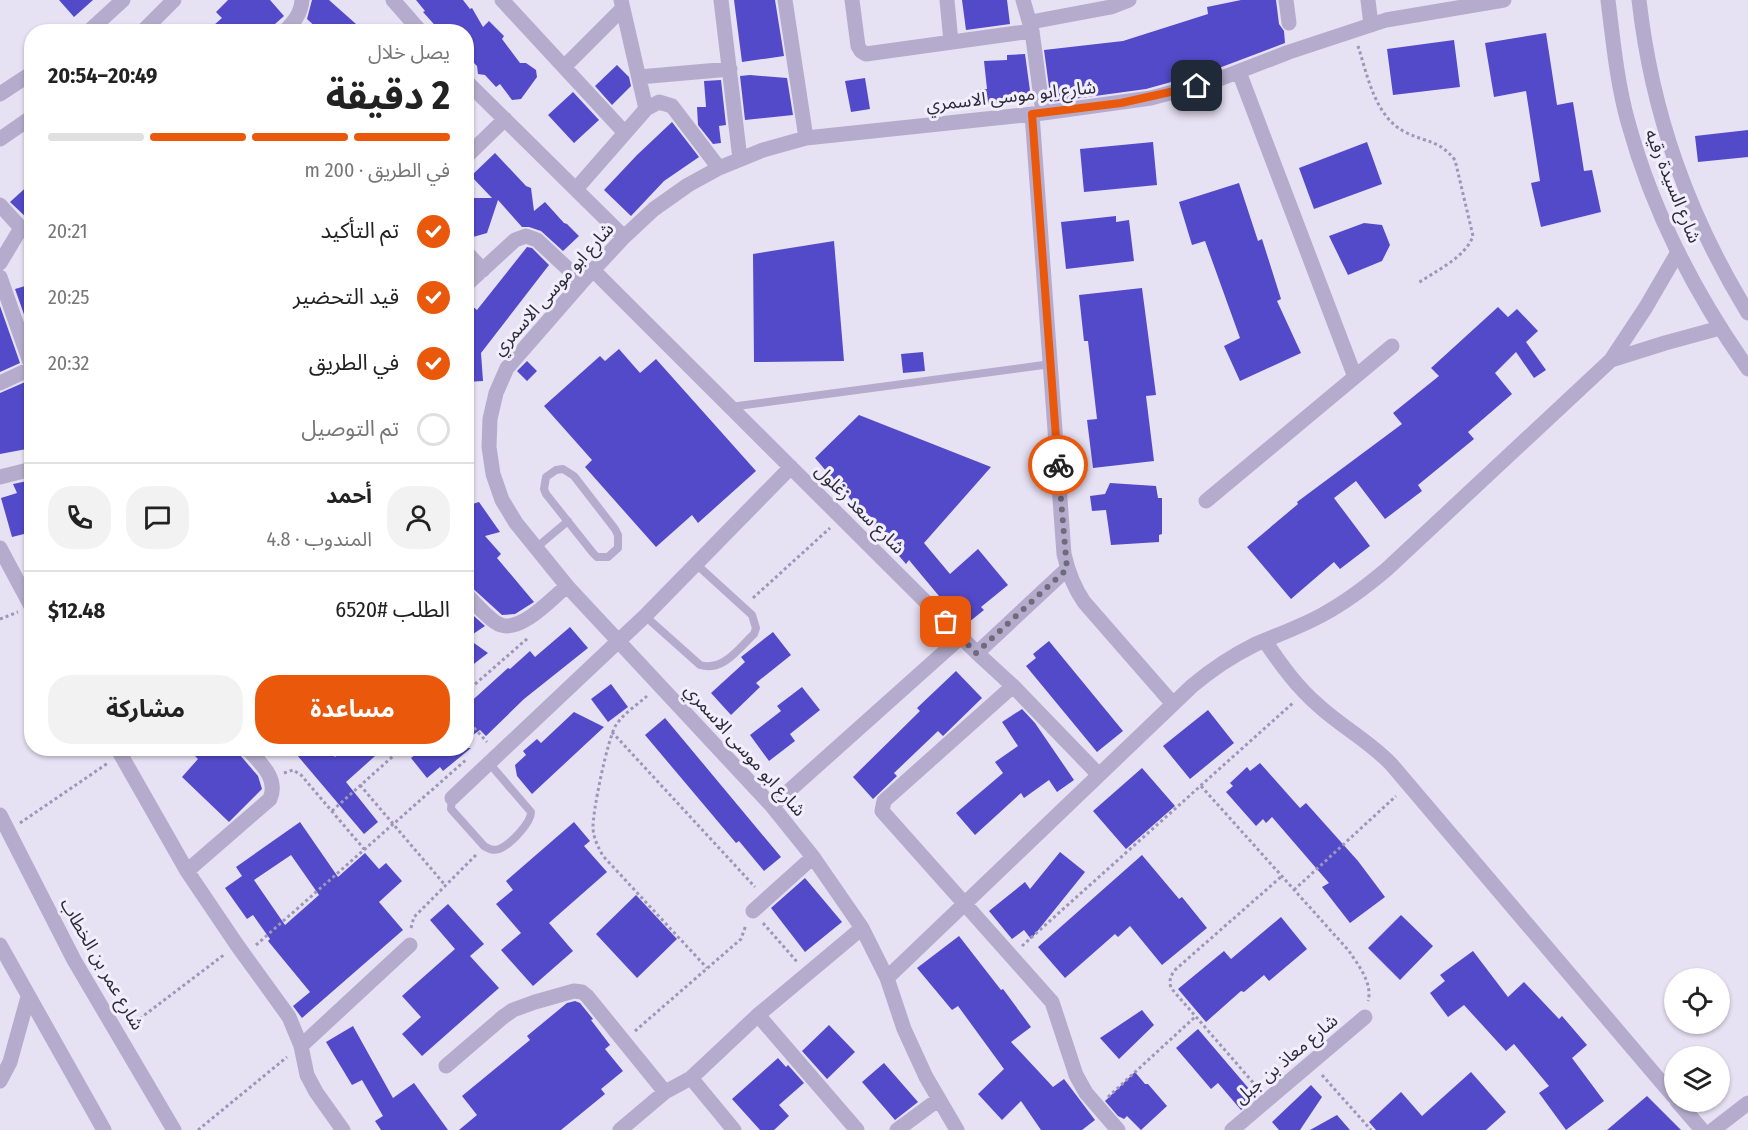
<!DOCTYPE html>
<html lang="ar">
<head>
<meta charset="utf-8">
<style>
  :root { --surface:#fff; --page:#f2f2f2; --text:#222; --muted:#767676; --line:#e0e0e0; --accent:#ea580c }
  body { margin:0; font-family:"Fira Sans Condensed","Noto Sans Arabic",sans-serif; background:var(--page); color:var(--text); direction:rtl; height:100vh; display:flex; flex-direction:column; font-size:22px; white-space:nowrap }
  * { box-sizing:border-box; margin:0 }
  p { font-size:20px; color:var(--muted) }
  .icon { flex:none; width:33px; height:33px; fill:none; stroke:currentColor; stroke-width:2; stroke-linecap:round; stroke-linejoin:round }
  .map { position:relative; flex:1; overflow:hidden; direction:ltr }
  .panel { position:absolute; left:24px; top:24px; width:450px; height:732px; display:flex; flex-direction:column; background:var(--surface); border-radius:24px; box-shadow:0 2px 4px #0004; direction:rtl }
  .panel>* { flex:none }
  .controls { position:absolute; left:1664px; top:968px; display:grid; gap:12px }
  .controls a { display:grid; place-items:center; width:66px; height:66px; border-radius:50%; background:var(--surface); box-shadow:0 2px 4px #0004; font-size:30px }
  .pin { position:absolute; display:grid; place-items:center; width:51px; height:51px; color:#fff; margin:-26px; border-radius:12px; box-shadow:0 3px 9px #0006 }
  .courier { position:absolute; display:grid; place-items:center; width:60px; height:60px; margin:-30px; border:4px solid #ea580c; border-radius:50%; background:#fff; color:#222; box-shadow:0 2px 8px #0007 }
  .head em { font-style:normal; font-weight:700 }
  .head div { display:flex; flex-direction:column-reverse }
  .head { display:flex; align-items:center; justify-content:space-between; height:102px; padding:0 24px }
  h1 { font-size:39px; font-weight:700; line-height:45px }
  .bar { display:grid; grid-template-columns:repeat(4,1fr); gap:9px 6px; align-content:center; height:72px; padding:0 24px }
  .bar i { height:8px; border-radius:4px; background:var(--line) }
  .bar .selected { background:var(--accent) }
  .bar p { grid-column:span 4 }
  .line { display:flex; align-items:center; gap:15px; padding:0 24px; border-top:2px solid var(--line) }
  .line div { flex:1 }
  .round { display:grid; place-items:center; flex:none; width:63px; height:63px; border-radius:24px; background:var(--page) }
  ol { padding:0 24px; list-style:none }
  li { display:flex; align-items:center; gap:18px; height:66px }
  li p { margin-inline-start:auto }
  li .icon { padding:6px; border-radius:50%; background:var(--accent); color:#fff; stroke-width:4 }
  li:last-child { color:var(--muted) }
  li i { width:33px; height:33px; border:3px solid var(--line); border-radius:50% }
  .cta { display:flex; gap:12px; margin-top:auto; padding:12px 24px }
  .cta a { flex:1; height:69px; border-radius:24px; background:var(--accent); color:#fff; font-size:24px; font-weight:700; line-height:69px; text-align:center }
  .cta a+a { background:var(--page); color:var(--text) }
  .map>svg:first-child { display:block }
  .building { fill:#524ac9; fill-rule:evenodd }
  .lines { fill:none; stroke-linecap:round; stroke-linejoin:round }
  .path { stroke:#9e96b9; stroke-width:3; stroke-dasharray:3 3; stroke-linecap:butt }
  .service { stroke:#b5accd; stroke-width:8 }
  .minor { stroke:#b5accd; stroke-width:15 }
  .tertiary { stroke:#b5accd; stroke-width:15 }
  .done { stroke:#6e6b7c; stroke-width:6; stroke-dasharray:0 10.8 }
  .route { stroke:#ea580c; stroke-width:8 }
  .labels { text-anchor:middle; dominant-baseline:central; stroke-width:6; stroke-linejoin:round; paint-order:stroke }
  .street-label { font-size:18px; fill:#2d2b3b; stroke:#f2eefb }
</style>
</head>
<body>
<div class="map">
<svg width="1748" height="1130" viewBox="0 0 1748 1130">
  <rect width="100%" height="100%" fill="#e7e1f4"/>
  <path class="building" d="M59,0H93L74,17Z
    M228,0H270L284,16L266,32H206L222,18L216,12Z
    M312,0H329L365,32H321L307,19Z
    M416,0H463L470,9L472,8L483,27L489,21L504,36L502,39L520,63H526L536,70L537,77L521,99L512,100L500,84L496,87L485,75L478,74L477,66L466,55V32H441L423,12L425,11Z
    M734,0H775L784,56L742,62Z
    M962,0H1007L1010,24L966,30Z
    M1241,0H1276L1279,24L1284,31L1285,43L1211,71L1146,89L1051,102L1044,50L1123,41L1208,14L1207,7Z
    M1546,33L1557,105L1573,102L1584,171L1592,170L1601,212L1541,227L1531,183L1540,181L1526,91L1494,97L1485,43Z
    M1454,40L1460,87L1393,95L1387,49Z
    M1025,54L1031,98L981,105L980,89H987L984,61L1007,60V55Z
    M617,65L629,77L631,86L612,105L595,86Z
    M750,75L787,78L793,115L745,120L740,76Z
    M865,78L870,109L851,112L845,81Z
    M721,80L726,125L719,126L721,143L713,144L698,125L697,107H706L704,81Z
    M573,92L599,120L574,143L548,115Z
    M672,122L699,157L664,181L631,216L604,190L637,155Z
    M1748,130V157L1698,162L1695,136Z
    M1153,142L1157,185L1084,192L1080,149Z
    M1367,142L1382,184L1314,209L1299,168Z
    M495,153L526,186L531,188L534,211L545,202L564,223L567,224L579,236L563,251L541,231L529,227H522L498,200L487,233L466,239V198H492L471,176Z
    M32,182V218L29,220L10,202Z
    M1239,183L1258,241L1262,239L1281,299L1277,301L1301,353L1240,381L1224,346L1240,338L1205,241L1192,245L1179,202Z
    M1116,216V222L1129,220L1134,261L1066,269L1061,222Z
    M1364,223L1382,225L1390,245L1382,261L1348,275L1329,236Z
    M834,241L844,361L754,362L753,254Z
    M527,247L532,248L549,265L481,353L483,381L466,382V301L477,310Z
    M32,284V337L15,289Z
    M1142,288L1156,395L1146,396L1154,461L1093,468L1087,420L1097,419L1088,341H1084L1079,295Z
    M0,306L20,363L0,372Z
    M1498,307L1508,317L1517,309L1538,331L1526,342L1546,370L1534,378L1516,352L1495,373L1512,394L1468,432L1474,439L1418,485L1422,491L1385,519L1356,481L1334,498L1370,546L1340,569L1334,562L1291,599L1247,547L1298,504L1297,502L1402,424L1393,413L1439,376L1431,368Z
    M619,349L640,373L656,359L756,471L698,523L692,515L656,547L585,467L592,460L544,406L600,356L605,361Z
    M923,352L925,371L903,373L901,354Z
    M527,361L537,371L527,381L517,371Z
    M32,379V448L0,454V393Z
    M859,415L991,467L924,543L950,574L978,549L1008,585L981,607L984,610L964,626L909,560L906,564L815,458Z
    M32,480V532L12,537L1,498L17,493L13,484Z
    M1110,483L1156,486L1158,498H1162V534L1159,535V542L1111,545L1106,510L1092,511L1090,496L1105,494Z
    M479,502L500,532L485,536L501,554L497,558L534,602L515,614L502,615L468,584L473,581L466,573V563L472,558L466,551V506Z
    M466,609L485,626L467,638L488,653L466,670Z
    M570,627L588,648L524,699L486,736L480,730L466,740V706L508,668L510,669L530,651L535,657Z
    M773,632L791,655L756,683L760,687L731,715L711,693L745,662L741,657Z
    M1049,641L1123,731L1097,752L1026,666L1036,658L1033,654Z
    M956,671L982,698L943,736L938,731L894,773L897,776L873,799L853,777L920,711L917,708Z
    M611,684L628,707L608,722L591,699Z
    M802,687L820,710L790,734L795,741L769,761L750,735L781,711L777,706Z
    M1022,709L1035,723L1074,780L1057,792L1049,780L1024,798L1021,793L975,835L956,813L1003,773L995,762L1018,746L1002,722Z
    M1208,710L1234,743L1190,779L1163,746Z
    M574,712L604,727L532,794L517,776L515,765L526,755L523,751L537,739L541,743Z
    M665,718L781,857L764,871L739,841L736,843L645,735Z
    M187,748H234L258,776L262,789L229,822L182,777L198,759Z
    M291,748H328L335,757L344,748H384L346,782L378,822L364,834Z
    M424,748H471L443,771L440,767L427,778L411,758Z
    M1260,763L1300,808L1306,803L1358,861L1385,897L1350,923L1322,887L1329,883L1272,817L1266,823L1263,819L1256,826L1226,792L1233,786L1230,783L1247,767L1250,771Z
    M1142,768L1175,806L1126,849L1093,811Z
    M300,822L338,877L365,853L379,869L386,863L402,881L379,902L403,930L302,1018L293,1006L310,992L268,941L270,939L253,915L247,919L225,888L242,876L236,867ZM291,855L319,895L285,925L254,880Z
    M574,822L590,841L584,846L607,872L549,923L573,951L533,986L501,950L521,933L496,904L513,890L506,881Z
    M1060,852L1085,872L1031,939L1024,930L1012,939L989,911L1025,882L1030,889Z
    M1142,855L1179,899L1182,897L1207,928L1162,965L1130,926L1118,937L1115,934L1065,978L1038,947Z
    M805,878L842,922L805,952L771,908Z
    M636,895L677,939L637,978L596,934Z
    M448,904L484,944L470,956L499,988L422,1056L402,1034L421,1017L402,996L455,949L430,920Z
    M1401,915L1433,946L1400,980L1368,948Z
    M1281,917L1307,949L1269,981L1264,975L1244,992L1241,991L1206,1022L1178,989L1224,951L1231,959Z
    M959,936L1001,990L1003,989L1031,1027L1011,1042L1053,1087L1064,1079L1095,1120L1082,1130H1041L1021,1101L1002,1120L978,1094L1004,1069L958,1006L952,1010L917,968Z
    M1473,951L1508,997L1524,982L1559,1019L1562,1016L1587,1045L1572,1058L1604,1101L1566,1130L1539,1093L1549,1086L1514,1044L1506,1051L1464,1005L1448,1017L1430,993L1445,981L1440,975Z
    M575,1001L580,1003L593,1019L591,1020L610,1045L605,1049L623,1071L601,1089L605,1094L561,1130H459L477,1115L462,1096L530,1040L527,1036L567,1003Z
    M1142,1010L1154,1025L1119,1059L1100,1038Z
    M829,1025L855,1052L827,1079L802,1051Z
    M353,1026L393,1098L414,1083L448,1130H381L375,1121L383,1116L362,1080L352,1085L326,1042Z
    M1198,1029L1256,1097L1241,1110L1218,1083L1211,1089L1176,1048Z
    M778,1058L786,1067L788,1065L804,1083L779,1105L789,1116L774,1130H760L732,1099Z
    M884,1063L918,1102L895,1120L862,1082Z
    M1135,1072L1145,1084H1148L1167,1106L1141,1130L1127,1116L1124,1119L1118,1116L1105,1101Z
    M1471,1072L1506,1112L1486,1130H1376L1369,1122L1401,1092L1422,1116Z
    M1311,1085L1322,1097L1300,1130H1279L1272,1122Z
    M1647,1096L1681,1130H1607Z
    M1337,1115L1350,1130H1310Z"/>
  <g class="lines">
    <path class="path" d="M1358,46C1368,77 1375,118 1407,133C1428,143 1439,140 1455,160L1473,236C1465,258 1435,271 1417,284
      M753,598L830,528
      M0,619L18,612
      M466,692L528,638
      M647,696C637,705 624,713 616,725C608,737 592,813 593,829C594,839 598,847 603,856L707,968
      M466,719L487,742
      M612,732L755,887
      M284,773L293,770L301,775L364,849
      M360,785L445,885
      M1201,786L1349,951C1358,965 1373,983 1368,1001
      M332,811L402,748
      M20,823L108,763
      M1294,890L1396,796
      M763,923L798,963
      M411,928L414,917L477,854
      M256,945L467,759
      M1022,946L1294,702
      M130,1026L225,954
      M635,1031L741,939L746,925
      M1322,1075L1371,1130
      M1257,1087L1171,988C1169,980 1170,976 1176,969L1282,876
      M1108,1097L1196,1016
      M198,1130L287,1057"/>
    <path class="service" d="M730,407L1051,364
      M563,469L574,476L615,529L618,535V548L608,557H597L593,553L546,494L544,489L546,477L556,470Z
      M537,547L568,521
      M645,616L700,665C723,672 738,649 754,634L756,628L752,615L696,564
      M452,798L451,809L484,846C489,849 493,851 499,849C510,845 531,823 531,812L489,763"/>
    <path class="minor" d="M393,0L421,32
      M502,0L625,133
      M621,0L646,109
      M721,0L740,159
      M785,0L806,138
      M852,0L858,46L861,51L866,54L1032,31
      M947,0L951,42
      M1023,0L1032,31L1043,113
      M1286,0L1289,23
      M1368,0L1371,25
      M1031,22L1111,7L1129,0
      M284,32C294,22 301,14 302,0
      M564,67L623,8
      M1239,72L1355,377
      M639,77L730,69
      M466,81L624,237
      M1032,114L1064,554C1068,572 1073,586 1084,602L1173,704
      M466,157L505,119
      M576,189L646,109L659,102L672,106L719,168
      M0,205L21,228L32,232
      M466,252L483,270
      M0,263L21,228
      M593,270L977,653L1013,686L1099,775
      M0,277L32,368L0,383
      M466,285L515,240L526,236L537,240L582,282
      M1611,360L1665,343L1720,328
      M0,477L32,469
      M1206,501L1392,346
      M0,548L32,608
      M466,594C474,602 491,622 501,625C522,632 552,598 567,586
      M1265,641C1281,665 1297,687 1319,706C1342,727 1369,741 1391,764L1674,1097
      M977,653L1067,569
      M1013,686L884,801L882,811L1052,1002L1076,1075L1086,1093L1118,1130
      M117,748L187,871L237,945L289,1017L301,1046L307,1075L316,1092L343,1130
      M452,798L645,616L791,467
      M772,806L961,637
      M187,871L270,799C279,778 260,763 247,748
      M753,911L813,857
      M887,978L1192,686C1211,670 1232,656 1254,645C1277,635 1300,627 1322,615C1346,602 1367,586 1387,569L1611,360L1646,307L1678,252
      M758,1015L857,1130
      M301,1046L410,945
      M446,1066L503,1017L513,1010L535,1002L574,991L582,992L587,996L665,1092
      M691,1078L734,1130
      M1677,1101L1702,1130
      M620,1130L665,1092L691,1078L758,1015L862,928
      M897,1130L939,1099
      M957,1130L926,1077L904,1029L887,978L862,928L813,857L772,806L567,586L516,523L502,500L493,474L489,447L490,419L496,393L507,368L582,282L624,237L654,209L688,185L719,168L763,150L806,138L1043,113L1151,98L1214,81L1289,52L1386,20L1504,0
      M1232,1130L1365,1017
      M1713,1130L1748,1103"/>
    <path class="tertiary" d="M1608,0C1613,40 1617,83 1628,122C1652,210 1696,295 1748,369
      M1639,0C1652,114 1688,215 1748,313
      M88,32L123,0
      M142,32L174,0
      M0,94L32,73
      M0,139L32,117
      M0,815L74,960L174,1130
      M0,945L104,1130
      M0,1081L10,1062L28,997"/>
  </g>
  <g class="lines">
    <path class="done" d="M946,622L976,653L1067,569L1058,465"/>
    <path class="route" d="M1058,465L1032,114L1121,103L1197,86"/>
  </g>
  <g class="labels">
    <g class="street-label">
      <text transform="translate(1011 96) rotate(-6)">شارع ابو موسى الاسمري</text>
      <text transform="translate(1673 186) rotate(68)">شارع السيدة رقيه</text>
      <text transform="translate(553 289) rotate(-48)">شارع ابو موسى الاسمري</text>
      <text transform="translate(860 509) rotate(45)">شارع سعد زغلول</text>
      <text transform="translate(745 750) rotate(48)">شارع ابو موسى الاسمري</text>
      <text transform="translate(102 964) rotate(60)">شارع عمر بن الخطاب</text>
      <text transform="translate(1286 1059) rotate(-40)">شارع معاذ بن جبل</text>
    </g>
  </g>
</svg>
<div class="controls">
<a><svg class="icon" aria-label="locate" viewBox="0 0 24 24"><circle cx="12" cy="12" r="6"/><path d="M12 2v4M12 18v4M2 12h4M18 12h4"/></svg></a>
<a><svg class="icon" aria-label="layers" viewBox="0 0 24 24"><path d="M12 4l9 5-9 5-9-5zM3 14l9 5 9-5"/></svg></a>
</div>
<div class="pin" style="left:946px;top:622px;background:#ea580c"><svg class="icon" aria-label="bag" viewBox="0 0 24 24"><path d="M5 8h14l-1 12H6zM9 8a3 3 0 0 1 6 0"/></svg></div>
<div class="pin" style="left:1197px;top:86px;background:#1f2937"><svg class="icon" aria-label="home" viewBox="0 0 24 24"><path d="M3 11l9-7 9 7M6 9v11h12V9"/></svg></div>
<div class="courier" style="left:1058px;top:465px"><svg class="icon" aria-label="bike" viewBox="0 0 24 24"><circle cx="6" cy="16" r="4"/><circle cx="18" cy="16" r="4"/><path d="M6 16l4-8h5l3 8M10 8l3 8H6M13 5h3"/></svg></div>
<section class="panel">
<div class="head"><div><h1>2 دقيقة</h1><p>يصل خلال</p></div><em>20:49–20:54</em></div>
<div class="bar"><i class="selected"></i><i class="selected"></i><i class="selected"></i><i></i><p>في الطريق · 200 m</p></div>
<ol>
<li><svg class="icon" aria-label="check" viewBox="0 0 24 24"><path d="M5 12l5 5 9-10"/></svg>تم التأكيد<p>20:21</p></li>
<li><svg class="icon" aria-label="check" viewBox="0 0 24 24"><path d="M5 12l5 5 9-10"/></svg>قيد التحضير<p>20:25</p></li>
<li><svg class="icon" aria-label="check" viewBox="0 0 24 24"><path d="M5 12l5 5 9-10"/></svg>في الطريق<p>20:32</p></li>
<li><i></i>تم التوصيل</li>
</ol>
<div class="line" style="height:108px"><a class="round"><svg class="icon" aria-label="person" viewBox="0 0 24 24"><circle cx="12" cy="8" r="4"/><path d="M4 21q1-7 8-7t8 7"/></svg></a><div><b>أحمد</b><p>المندوب · 4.8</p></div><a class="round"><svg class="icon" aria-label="chat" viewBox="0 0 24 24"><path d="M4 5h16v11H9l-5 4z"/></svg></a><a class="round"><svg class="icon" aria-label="phone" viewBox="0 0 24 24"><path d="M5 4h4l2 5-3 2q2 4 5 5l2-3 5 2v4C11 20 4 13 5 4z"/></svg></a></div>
<div class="line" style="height:78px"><div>الطلب #6520</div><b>$12.48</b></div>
<div class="cta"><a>مساعدة</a><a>مشاركة</a></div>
</section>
</div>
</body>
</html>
